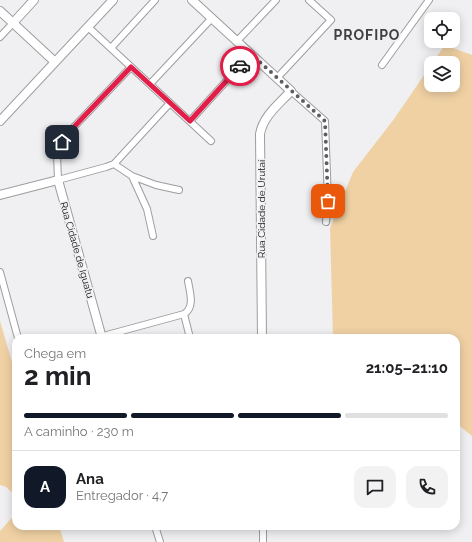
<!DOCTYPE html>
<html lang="pt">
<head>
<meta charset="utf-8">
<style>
  :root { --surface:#fff; --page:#f2f2f2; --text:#202124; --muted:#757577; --line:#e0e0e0; --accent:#111827 }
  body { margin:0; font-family:Raleway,sans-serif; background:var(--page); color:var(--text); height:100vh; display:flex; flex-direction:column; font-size:15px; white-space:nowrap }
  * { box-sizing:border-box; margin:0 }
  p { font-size:13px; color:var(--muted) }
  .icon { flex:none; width:22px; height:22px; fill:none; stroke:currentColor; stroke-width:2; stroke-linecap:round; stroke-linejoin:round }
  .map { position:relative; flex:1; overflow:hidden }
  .sheet { position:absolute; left:12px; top:334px; width:448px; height:196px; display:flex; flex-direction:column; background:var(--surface); border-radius:12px; box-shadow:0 2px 10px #0003 }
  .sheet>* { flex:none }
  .buttons { position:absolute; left:424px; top:12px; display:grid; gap:8px }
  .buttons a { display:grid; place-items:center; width:36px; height:36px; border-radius:8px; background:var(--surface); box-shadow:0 2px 10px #0003; font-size:20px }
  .pin { position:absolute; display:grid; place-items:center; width:34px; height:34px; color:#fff; margin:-17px; border-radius:8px; box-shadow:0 2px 6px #0006 }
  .courier { position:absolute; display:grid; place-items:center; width:40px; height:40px; margin:-20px; border:3px solid #e11d48; border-radius:50%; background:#fff; color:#222; box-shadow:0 1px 5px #0007 }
  .overview em { font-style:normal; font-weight:700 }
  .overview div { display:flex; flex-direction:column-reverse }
  .overview { display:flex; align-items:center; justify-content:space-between; height:68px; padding:0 12px }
  h1 { font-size:26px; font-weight:700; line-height:30px }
  .bar { display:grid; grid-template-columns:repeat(4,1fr); gap:6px 4px; align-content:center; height:48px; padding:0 12px }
  .bar i { height:5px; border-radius:3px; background:var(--line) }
  .bar .selected { background:var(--accent) }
  .bar p { grid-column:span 4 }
  .line { display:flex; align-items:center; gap:10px; padding:0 12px; border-top:1px solid var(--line) }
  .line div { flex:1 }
  .round { display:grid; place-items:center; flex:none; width:42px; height:42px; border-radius:12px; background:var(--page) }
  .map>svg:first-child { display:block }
  .green { fill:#f0d1a4 }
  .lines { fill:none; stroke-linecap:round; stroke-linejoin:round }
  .minor-casing { stroke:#9d9c9f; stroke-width:8 }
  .tertiary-casing { stroke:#9d9c9f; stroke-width:10 }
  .minor { stroke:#fff; stroke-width:6 }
  .tertiary { stroke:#fff; stroke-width:8 }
  .done { stroke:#5e5e60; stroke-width:4; stroke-dasharray:0 7.2 }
  .route { stroke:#e11d48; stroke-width:5 }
  .labels { text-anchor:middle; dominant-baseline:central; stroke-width:3.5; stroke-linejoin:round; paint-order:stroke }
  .street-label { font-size:10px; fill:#100f11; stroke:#f0f0f3 }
  .district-label { font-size:14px; font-weight:bold; letter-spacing:1px; fill:#3f3e41; stroke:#f0f0f3 }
</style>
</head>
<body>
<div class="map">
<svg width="472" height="542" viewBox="0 0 472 542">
  <rect width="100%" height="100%" fill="#f0f0f3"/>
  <path class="green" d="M445,45L472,55V436L456,423V338H333L330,228L353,172L394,119L431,65V85H453V63H432Z
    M0,321L16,376V496L6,487L0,485Z
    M16,510V526H59L64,542H0V531L15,514Z"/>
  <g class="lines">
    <defs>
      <path id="minor" d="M88,27L211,141
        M0,37L13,23
        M237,41L276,0
        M111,48L155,0
        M382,65L429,0
        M131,67L71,130L62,142L57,154L58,180L106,167L114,164L170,103
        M277,78L331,20L309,0
        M150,84L212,18
        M291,91L325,121L328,201L326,222
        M190,121L251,54
        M114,164L132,176L147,209L153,236
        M132,176L156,185L179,190
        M0,272L18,338
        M184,314L190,338
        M96,338L184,314C195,307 190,293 188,281
        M155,526L160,542
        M263,526V542"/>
      <path id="tertiary" d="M192,0L291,91C279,104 263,116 260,134L262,338
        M0,11L55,62
        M13,23L34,0
        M0,121L113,0
        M0,195L58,180L102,338"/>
    </defs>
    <use href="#minor" class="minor-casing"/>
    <use href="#tertiary" class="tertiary-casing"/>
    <use href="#minor" class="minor"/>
    <use href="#tertiary" class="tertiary"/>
  </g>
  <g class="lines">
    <path class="done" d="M240,66L251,54L325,121L328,201"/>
    <path class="route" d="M62,142L71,130L131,67L190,121L240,66"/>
  </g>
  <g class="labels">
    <g class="street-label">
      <text transform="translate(261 209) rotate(-90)">Rua Cidade de Urutaí</text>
      <text transform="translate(77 250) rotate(74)">Rua Cidade de Iguatu</text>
    </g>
    <g class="district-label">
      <text x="367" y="35">PROFIPO</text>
    </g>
  </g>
</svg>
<div class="buttons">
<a><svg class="icon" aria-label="locate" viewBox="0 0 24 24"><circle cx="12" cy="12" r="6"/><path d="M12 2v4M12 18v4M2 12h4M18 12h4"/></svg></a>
<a><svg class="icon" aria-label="layers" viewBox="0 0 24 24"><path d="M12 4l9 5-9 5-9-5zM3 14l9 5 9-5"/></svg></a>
</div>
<div class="pin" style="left:328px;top:201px;background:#ea580c"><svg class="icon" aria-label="bag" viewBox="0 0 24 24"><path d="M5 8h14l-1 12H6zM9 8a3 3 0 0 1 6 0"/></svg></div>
<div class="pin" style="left:62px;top:142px;background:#1f2937"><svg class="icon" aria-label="home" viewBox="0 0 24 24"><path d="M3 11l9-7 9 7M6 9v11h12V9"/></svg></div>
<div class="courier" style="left:240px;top:66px"><svg class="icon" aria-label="car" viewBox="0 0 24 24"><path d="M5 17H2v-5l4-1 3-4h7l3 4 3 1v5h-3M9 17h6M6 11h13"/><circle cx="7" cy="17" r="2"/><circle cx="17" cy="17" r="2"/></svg></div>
<section class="sheet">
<div class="overview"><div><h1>2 min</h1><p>Chega em</p></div><em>21:05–21:10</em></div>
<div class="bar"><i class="selected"></i><i class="selected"></i><i class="selected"></i><i></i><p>A caminho · 230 m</p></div>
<div class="line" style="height:72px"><b class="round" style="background:var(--accent);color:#fff">A</b><div><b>Ana</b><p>Entregador · 4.7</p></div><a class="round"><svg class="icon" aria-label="chat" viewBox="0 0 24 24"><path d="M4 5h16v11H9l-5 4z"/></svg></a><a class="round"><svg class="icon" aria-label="phone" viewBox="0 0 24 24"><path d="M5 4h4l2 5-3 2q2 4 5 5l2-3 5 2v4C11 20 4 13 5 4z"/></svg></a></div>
</section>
</div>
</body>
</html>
